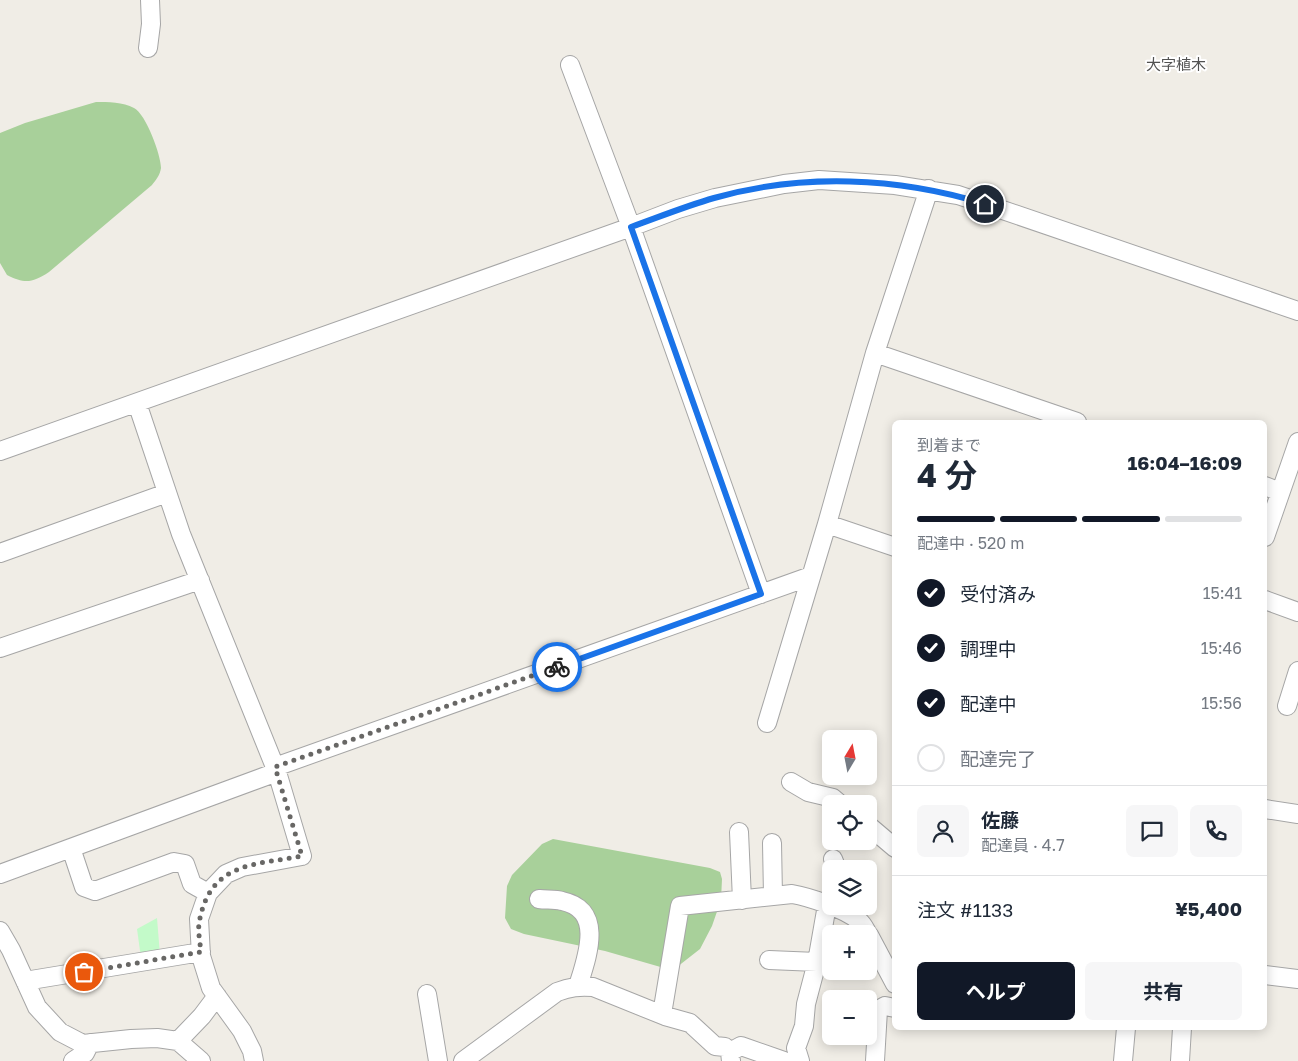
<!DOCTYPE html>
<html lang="ja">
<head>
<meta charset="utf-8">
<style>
  :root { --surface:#fff; --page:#f6f6f7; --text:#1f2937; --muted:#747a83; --line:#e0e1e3; --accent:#111827 }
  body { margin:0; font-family:"Golos Text","Noto Sans JP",sans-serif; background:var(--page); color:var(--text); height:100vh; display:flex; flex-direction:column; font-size:19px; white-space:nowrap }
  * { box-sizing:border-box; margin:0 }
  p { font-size:16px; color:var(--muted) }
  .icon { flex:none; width:28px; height:28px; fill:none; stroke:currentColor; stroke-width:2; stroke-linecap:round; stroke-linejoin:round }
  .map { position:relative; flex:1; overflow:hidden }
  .panel { position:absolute; left:892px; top:420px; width:375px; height:610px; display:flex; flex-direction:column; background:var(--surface); border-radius:8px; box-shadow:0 2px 12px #0003 }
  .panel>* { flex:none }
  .needle { width:32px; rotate:10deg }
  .tools { position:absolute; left:822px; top:730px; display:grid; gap:10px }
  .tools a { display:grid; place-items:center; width:55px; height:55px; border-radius:8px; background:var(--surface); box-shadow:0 2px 12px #0003; font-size:25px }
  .pin { position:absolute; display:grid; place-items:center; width:42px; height:42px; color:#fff; margin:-21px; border:2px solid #fff; border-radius:50%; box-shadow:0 1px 5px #0007 }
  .courier { position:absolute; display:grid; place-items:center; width:50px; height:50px; margin:-25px; border:4px solid #1a73e8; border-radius:50%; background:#fff; color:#222; box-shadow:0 1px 6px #0007 }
  .headline em { font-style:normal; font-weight:700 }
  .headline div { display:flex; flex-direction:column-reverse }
  .headline { display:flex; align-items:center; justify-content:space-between; height:85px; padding:0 25px }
  h1 { font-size:32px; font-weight:700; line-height:38px }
  .bar { display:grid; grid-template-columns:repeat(4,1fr); gap:8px 5px; align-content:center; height:60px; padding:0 25px }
  .bar i { height:6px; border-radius:4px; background:var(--line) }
  .bar .active { background:var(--accent) }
  .bar p { grid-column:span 4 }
  .line { display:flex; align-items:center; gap:12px; padding:0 25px; border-top:1px solid var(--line) }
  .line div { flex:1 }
  .round { display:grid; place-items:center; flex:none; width:52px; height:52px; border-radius:8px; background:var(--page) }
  ol { padding:0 25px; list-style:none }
  li { display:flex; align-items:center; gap:15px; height:55px }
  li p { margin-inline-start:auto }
  li .icon { padding:5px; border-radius:50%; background:var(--accent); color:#fff; stroke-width:4 }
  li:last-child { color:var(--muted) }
  li i { width:28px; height:28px; border:2px solid var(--line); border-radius:50% }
  .action { display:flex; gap:10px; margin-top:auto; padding:10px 25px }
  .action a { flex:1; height:58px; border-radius:8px; background:var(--accent); color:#fff; font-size:20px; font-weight:700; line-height:58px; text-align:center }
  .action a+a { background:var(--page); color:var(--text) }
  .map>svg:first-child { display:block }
  .forest { fill:#a8d09a }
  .park { fill:#c3fac9 }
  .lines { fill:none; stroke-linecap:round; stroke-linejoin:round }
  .minor-casing { stroke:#a6a6a6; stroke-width:20 }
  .minor { stroke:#fff; stroke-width:18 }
  .done { stroke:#686765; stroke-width:5; stroke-dasharray:0 9 }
  .route { stroke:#1a73e8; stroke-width:6 }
  .labels { text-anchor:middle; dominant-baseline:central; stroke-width:4; stroke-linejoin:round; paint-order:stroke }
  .quarter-label { font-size:15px; fill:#525252; stroke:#fff }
</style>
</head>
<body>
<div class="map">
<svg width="1298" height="1061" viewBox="0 0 1298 1061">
  <rect width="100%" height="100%" fill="#f0ede6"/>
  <path class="forest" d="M96,102C108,102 123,102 134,108C146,114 161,155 161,168C160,175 156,180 152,185L49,272C32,283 25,284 7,275L0,263V133L25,123Z
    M553,839L710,868L720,872L722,879L721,900L712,926L700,949L677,967L664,968L605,951L524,934L511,929L505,918L507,886L512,875L542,844Z"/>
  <path class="park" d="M157,918L160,955L141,958L137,929Z"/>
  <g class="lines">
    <defs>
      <path id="minor" d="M148,48L151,24L150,0
        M570,65L631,227L761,594
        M875,353L1077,422
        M137,403L181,534L277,772L302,856L242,867L226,874L208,893L199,919L201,956L211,988L242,1031L252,1051L254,1061
        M0,451L631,227L678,209L715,198L784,184L819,180L895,185L958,195L985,204L1298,311
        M1265,486L1280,492
        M827,524L895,547
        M1265,537L1298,442
        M0,553L167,493
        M1265,600L1298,612
        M0,648L200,580
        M1287,706L1298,671
        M767,723L827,524L875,353L929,189
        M275,767L811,576
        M791,782L808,792L833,798L840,804
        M1265,809L1298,814
        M869,826L895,848
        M739,832L742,900
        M772,843L773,896
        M71,848L84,887L95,891L174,862L185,864L192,884L208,893
        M833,859L837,869
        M0,874L277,772
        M539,899C546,900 555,899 562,901C605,910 587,957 578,986
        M0,931L11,950L37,1007L60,1032L83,1044L131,1039L157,1038L178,1041L201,1061
        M869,935L895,984
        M769,960L817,962
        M1265,975L1298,979
        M25,981L201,952
        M427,994L438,1061
        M662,1014L680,906L792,894C809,897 846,909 859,921C863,924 865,929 868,934
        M178,1041L202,1016L217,996
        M730,1052L741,1046L784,1061
        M73,1061L85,1053L90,1043
        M463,1061L557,992C570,987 579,986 593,987L665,1016L690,1023L715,1046L725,1047L730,1052L731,1061
        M800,1061L796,1048L804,1026L806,1004L817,962L827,905
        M875,1061L878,1010L885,1006L895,1008
        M1123,1061L1126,1028
        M1180,1061L1182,1028"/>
    </defs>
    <use href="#minor" class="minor-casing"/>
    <use href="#minor" class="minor"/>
  </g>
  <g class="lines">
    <path class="done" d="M84,972L201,952C200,942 197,928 200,918C212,862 255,865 302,856L275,767L557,667"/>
    <path class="route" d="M557,667L761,594L631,227C659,217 686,206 714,198C802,173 898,177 985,204"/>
  </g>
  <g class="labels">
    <g class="quarter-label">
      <text x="1176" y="64">大字植木</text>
    </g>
  </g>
</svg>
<div class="tools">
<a><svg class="needle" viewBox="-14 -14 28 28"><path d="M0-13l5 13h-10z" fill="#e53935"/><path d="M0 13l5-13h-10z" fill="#747a83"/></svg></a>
<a><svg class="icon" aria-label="locate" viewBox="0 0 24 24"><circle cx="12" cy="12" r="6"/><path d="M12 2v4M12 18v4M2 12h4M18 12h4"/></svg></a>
<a><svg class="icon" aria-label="layers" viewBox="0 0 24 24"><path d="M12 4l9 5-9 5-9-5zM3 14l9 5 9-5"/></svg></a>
<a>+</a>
<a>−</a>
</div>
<div class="pin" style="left:84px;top:972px;background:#ea580c"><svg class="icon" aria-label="bag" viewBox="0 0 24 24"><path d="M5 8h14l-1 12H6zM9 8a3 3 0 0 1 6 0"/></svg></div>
<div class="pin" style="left:985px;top:204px;background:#1f2937"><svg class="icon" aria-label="home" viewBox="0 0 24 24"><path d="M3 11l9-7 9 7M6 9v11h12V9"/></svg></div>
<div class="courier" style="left:557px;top:667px"><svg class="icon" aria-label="bike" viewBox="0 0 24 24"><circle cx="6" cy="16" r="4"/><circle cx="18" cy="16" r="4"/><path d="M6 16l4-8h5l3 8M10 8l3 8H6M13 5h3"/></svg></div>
<section class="panel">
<div class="headline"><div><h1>4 分</h1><p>到着まで</p></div><em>16:04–16:09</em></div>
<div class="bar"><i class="active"></i><i class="active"></i><i class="active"></i><i></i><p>配達中 · 520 m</p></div>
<ol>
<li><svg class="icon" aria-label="check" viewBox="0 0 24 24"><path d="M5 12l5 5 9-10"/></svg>受付済み<p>15:41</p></li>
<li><svg class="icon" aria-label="check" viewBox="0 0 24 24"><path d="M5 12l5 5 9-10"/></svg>調理中<p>15:46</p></li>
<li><svg class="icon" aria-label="check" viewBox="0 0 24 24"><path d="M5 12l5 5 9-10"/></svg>配達中<p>15:56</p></li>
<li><i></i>配達完了</li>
</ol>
<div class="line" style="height:90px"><a class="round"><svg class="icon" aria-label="person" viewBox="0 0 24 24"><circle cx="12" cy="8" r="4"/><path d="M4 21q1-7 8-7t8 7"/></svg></a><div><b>佐藤</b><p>配達員 · 4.7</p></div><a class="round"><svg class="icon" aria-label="chat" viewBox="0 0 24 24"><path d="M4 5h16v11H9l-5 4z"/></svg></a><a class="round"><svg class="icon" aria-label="phone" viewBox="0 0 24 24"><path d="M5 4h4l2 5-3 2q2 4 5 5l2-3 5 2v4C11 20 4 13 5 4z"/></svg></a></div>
<div class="line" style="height:65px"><div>注文 #1133</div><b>¥5,400</b></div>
<div class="action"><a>ヘルプ</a><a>共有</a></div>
</section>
</div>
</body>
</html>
